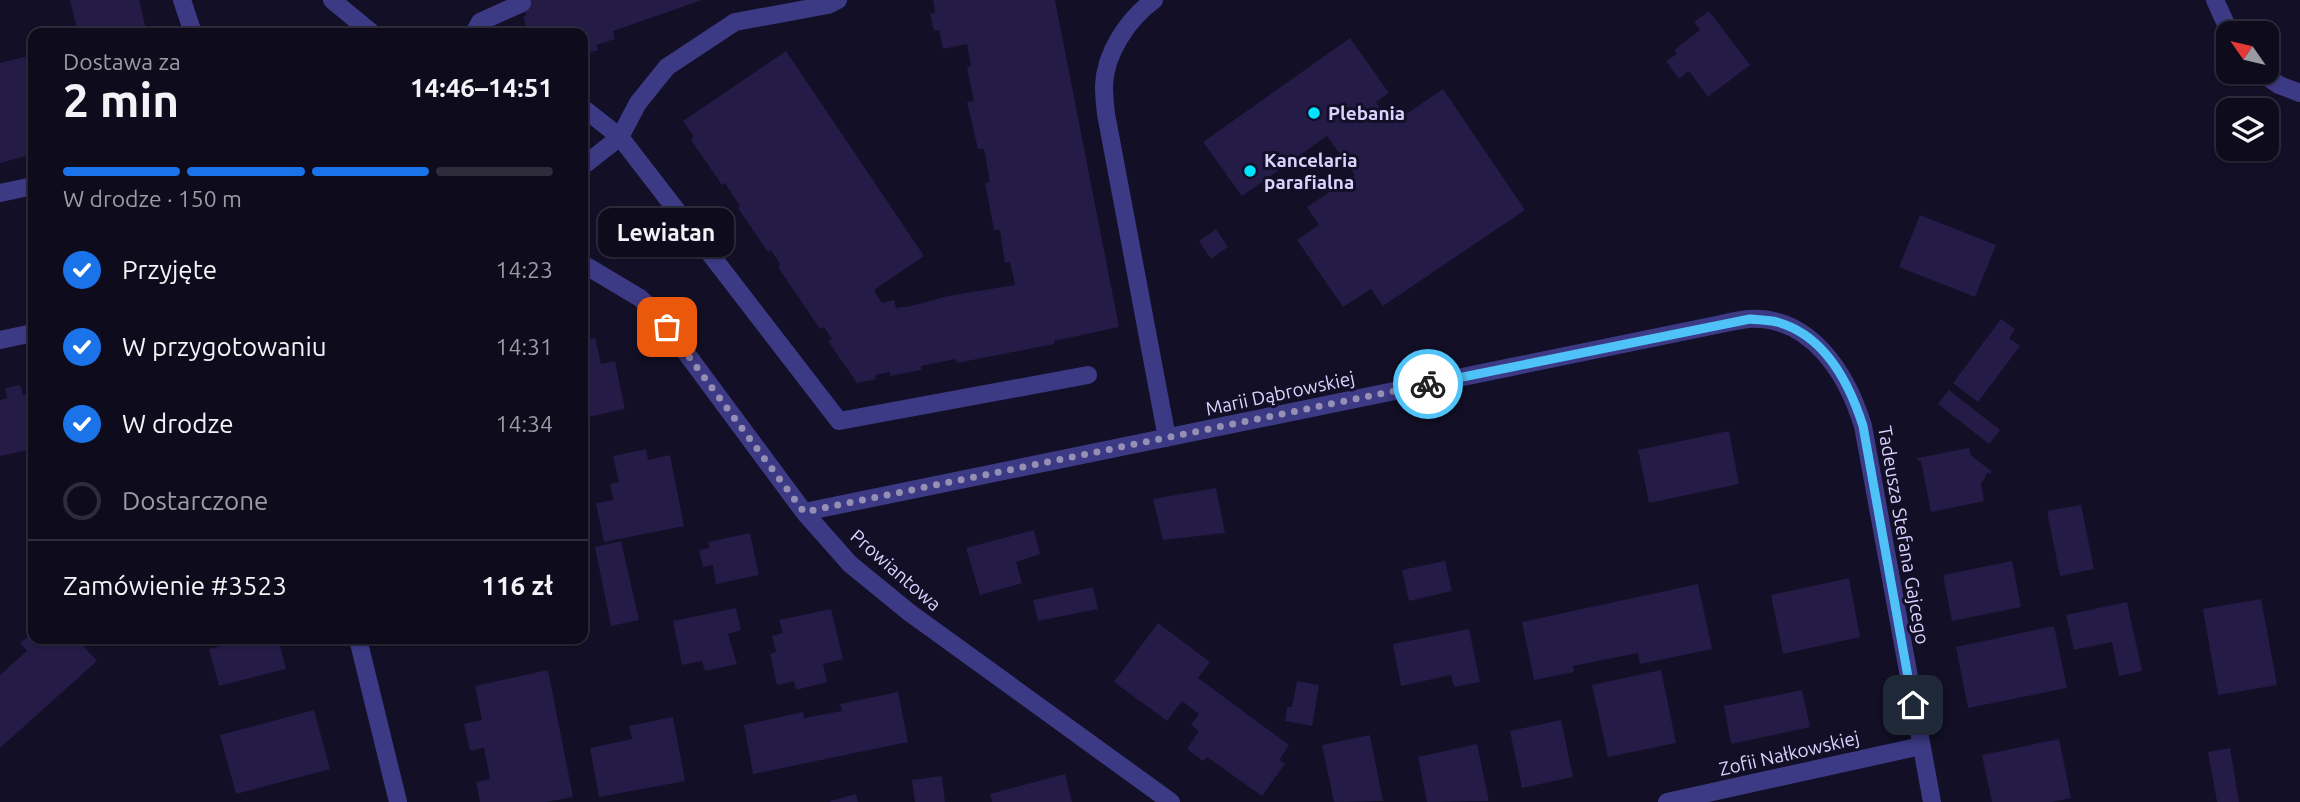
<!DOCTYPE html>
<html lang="pl">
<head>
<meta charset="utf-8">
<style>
  :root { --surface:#0e0b1c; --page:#171425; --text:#f1f3f6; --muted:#9b9ba3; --line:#2e2b3b; --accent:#1a73e8 }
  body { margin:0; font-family:Ubuntu,sans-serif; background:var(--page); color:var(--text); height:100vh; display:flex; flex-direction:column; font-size:26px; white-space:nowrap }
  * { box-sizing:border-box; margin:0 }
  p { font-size:23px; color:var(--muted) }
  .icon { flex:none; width:38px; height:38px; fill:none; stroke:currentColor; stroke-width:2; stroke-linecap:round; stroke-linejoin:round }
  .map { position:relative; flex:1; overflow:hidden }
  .details { position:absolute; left:28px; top:28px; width:560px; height:616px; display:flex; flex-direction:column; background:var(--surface); border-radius:14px; box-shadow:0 2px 5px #0004,0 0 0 2px var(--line) }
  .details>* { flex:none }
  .needle { width:46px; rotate:304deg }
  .tools { position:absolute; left:2216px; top:21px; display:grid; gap:14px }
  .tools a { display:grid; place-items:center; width:63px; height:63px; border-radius:14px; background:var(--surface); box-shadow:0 2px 5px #0004,0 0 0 2px var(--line); font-size:35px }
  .pin { position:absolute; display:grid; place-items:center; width:60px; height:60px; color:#fff; margin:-30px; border-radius:14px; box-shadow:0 4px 10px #0006 }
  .courier { position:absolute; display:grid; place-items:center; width:70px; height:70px; margin:-35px; border:5px solid #4fc3f7; border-radius:50%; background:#fff; color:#222; box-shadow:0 2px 9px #0007 }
  .bubble { position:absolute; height:49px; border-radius:14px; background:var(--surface); box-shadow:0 2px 5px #0004,0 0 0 2px var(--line); font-size:23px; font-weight:600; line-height:49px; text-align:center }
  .head em { font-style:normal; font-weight:600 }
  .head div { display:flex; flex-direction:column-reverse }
  .head { display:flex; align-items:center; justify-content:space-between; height:119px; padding:0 35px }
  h1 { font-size:46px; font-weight:600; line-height:52px }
  .bar { display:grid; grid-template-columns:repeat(4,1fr); gap:10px 7px; align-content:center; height:84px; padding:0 35px }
  .bar i { height:9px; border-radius:5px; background:var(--line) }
  .bar .selected { background:var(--accent) }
  .bar p { grid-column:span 4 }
  .line { display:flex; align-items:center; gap:18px; padding:0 35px; border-top:2px solid var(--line) }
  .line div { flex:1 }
  ol { padding:0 35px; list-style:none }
  li { display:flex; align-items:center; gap:21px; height:77px }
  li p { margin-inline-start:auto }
  li .icon { padding:7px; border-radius:50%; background:var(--accent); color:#fff; stroke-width:4 }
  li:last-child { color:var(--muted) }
  li i { width:38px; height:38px; border:4px solid var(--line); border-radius:50% }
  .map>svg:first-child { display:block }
  .building { fill:#241b47 }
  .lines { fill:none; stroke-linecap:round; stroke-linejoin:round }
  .minor { stroke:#3d3a85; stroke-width:18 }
  .done { stroke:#948fb3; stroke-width:7; stroke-dasharray:0 12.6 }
  .route { stroke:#4fc3f7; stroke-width:9 }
  .poi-dot { fill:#00e5ff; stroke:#130f26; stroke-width:2.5 }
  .labels { text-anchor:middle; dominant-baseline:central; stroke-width:6; stroke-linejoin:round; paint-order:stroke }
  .poi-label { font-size:19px; font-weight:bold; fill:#d9d4ff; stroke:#130f26; text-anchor:start }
  .street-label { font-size:19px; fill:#d9d4ff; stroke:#130f26 }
</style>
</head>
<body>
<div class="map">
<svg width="2300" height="802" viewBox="0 0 2300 802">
  <rect width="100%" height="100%" fill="#130f26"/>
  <path class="building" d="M70,0H139L147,33H78Z
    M521,0H702L613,31L615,39L596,45L598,50L583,55V33H528L523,17L526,16Z
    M933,0H1055L1119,327L1054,341V344L957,363L956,359L921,366V370L890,376V372L875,375L876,379L857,383L828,341L832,339L824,327L820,329L778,267L780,264L771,250L768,252L738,208L740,206L725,183L722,185L691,140L694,137L683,121L786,51L924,256L874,290L882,303L894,300L896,308L911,306L948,296L1015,285L1010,262L1005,263L1000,230H994L985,183L990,182L984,149H978L967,102L974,101L967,68L971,66L967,44L943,49L939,30L934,31L930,14L935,13Z
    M1709,11L1750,65L1708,97L1689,71L1679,79L1666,61L1677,54L1674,50L1700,30L1694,22Z
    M1350,38L1389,93L1376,102L1392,124L1443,89L1525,210L1383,306L1371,289L1343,307L1297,240L1319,225L1307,207L1355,175L1327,136L1242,196L1203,142Z
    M33,55V154L0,163V63Z
    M1920,215L1996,245L1975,297L1899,267Z
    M1216,229L1228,247L1211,259L1199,241Z
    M2001,319L2015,329L2009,338L2020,346L1978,402L1953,383Z
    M595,338L601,364L615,361L625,409L583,418V341Z
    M20,385L23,395L33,393V449L0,456V400L7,398L5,388Z
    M1949,390L2000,430L1989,444L1938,404Z
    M1729,431L1739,484L1649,503L1638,450Z
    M1969,448L1971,455L1992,472L1990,474L1988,472L1981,484L1984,501L1931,512L1921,461H1918L1917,458Z
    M646,449L648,460L670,455L684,526L604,542L596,503L613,500L610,484L619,482L613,456Z
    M1216,488L1225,533L1163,540L1153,499Z
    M2081,505L2094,569L2060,576L2047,511Z
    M1034,530L1040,554L1016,562L1022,583L980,595L966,548Z
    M750,533L759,575L716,584L713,565L703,567L699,550L709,548L708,542Z
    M621,541L639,620L611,626L595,547Z
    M1445,561L1452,591L1409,601L1402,570Z
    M2012,561L2021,607L1952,621L1943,575Z
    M1849,578L1860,637L1783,654L1771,595Z
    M1698,584L1712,649L1640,664L1638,653L1573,666L1574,672L1534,680L1522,622Z
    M1093,587L1098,609L1038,621L1033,600Z
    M2261,599L2277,685L2218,695L2203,609Z
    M2127,602L2142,671L2119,676L2112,642L2074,650L2066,615Z
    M736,608L741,630L728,634L737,664L705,671L702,661L682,665L673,621Z
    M831,609L843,659L823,664L827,682L796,690L794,681L777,685L770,654L776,652L772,636L783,633L779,620Z
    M1158,623L1210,662L1198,678L1289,745L1279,760L1285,764L1262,796L1207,757L1203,761L1187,749L1199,731L1191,725L1199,714L1182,701L1167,721L1114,682Z
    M2054,626L2067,688L1968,708L1956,647Z
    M1469,629L1480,682L1454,687L1451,675L1401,686L1393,644Z
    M32,633L33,639L38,640L77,639L97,661L0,748V675L27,651L20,643Z
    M249,639H278L286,669L219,686L209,649Z
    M489,639H514V640L490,646Z
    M548,670L573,797L546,802H480L476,782L490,779L484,748L470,751L464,724L482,720L475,686Z
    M1661,670L1676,743L1608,757L1592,685Z
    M1297,681L1319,685L1312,726L1285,721L1287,707H1292Z
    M1802,690L1810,727L1731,744L1724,706Z
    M898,692L908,742L753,774L744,725L803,712L804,718L842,711L840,704Z
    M314,710L330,769L236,794L220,735Z
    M673,717L685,781L599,797L590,748L632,739L629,726Z
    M1561,720L1573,777L1522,788L1510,731Z
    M1370,735L1383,801L1334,802L1322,745Z
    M2059,739L2071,798L2051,802H1992L1982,755Z
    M1477,744L1489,801L1427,802L1418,757Z
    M2230,748L2239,802H2217L2208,752Z
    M1065,774L1072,802H992L990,794Z
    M942,776L945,802H915L912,780Z
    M856,794L858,802H830V801Z"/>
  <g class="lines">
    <path class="minor" d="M182,0L193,33
      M332,0L372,33
      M1154,0C1128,19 1105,53 1104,86C1104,95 1105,105 1106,114L1167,438
      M2215,0L2230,33
      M474,33L480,22L522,3
      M2260,72L2279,85L2300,93
      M583,108L620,137L638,103L667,67L735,22L828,5L838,0
      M583,166L620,137L839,421L1088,375
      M0,193L33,186
      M583,264L640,298L658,315L804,512L850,564L910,613L1171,802
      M0,340L33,333
      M804,512L1721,324C1730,322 1739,320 1748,319C1811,315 1847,374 1863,426L1932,802
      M358,639L398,802
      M1667,802L1921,746"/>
  </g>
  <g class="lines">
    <path class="done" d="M667,327L804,512L1428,384"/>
    <path class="route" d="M1428,384L1750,319C1758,320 1768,320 1777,322C1825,335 1849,382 1863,426L1913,705"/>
  </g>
  <g class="poi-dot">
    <circle cx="1314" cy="113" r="7"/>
    <circle cx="1250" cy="171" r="7"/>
  </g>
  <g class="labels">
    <g class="poi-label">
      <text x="1328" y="113">Plebania</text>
      <text x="1264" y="160">Kancelaria<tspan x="1264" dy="22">parafialna</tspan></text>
    </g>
    <g class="street-label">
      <text transform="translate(1280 393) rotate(-12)">Marii Dąbrowskiej</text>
      <text transform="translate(1904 535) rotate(80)">Tadeusza Stefana Gajcego</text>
      <text transform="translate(896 570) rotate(41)">Prowiantowa</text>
      <text transform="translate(1789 753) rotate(-13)">Zofii Nałkowskiej</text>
    </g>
  </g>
</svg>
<div class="tools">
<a><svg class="needle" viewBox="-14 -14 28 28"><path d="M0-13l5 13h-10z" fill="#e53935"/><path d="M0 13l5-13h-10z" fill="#9b9ba3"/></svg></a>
<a><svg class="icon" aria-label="layers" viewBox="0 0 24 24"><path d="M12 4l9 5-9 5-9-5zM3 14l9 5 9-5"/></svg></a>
</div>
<div class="pin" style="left:667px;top:327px;background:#ea580c"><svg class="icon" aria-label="bag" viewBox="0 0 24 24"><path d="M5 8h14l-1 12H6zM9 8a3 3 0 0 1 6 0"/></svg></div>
<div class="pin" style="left:1913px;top:705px;background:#1f2937"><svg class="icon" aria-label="home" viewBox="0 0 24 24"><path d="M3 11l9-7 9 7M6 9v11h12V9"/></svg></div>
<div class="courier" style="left:1428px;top:384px"><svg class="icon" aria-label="bike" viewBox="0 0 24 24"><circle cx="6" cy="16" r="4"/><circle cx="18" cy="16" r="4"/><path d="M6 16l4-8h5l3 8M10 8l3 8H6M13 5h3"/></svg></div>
<div class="bubble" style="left:598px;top:208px;width:136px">Lewiatan</div>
<section class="details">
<div class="head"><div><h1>2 min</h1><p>Dostawa za</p></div><em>14:46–14:51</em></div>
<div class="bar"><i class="selected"></i><i class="selected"></i><i class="selected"></i><i></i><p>W drodze · 150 m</p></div>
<ol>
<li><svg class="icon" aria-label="check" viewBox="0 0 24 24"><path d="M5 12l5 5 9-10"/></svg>Przyjęte<p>14:23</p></li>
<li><svg class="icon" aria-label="check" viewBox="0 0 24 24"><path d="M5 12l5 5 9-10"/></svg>W przygotowaniu<p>14:31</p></li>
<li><svg class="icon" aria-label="check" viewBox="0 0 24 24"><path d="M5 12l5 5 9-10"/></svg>W drodze<p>14:34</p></li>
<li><i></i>Dostarczone</li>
</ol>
<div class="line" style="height:91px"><div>Zamówienie #3523</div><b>116 zł</b></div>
</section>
</div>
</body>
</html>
